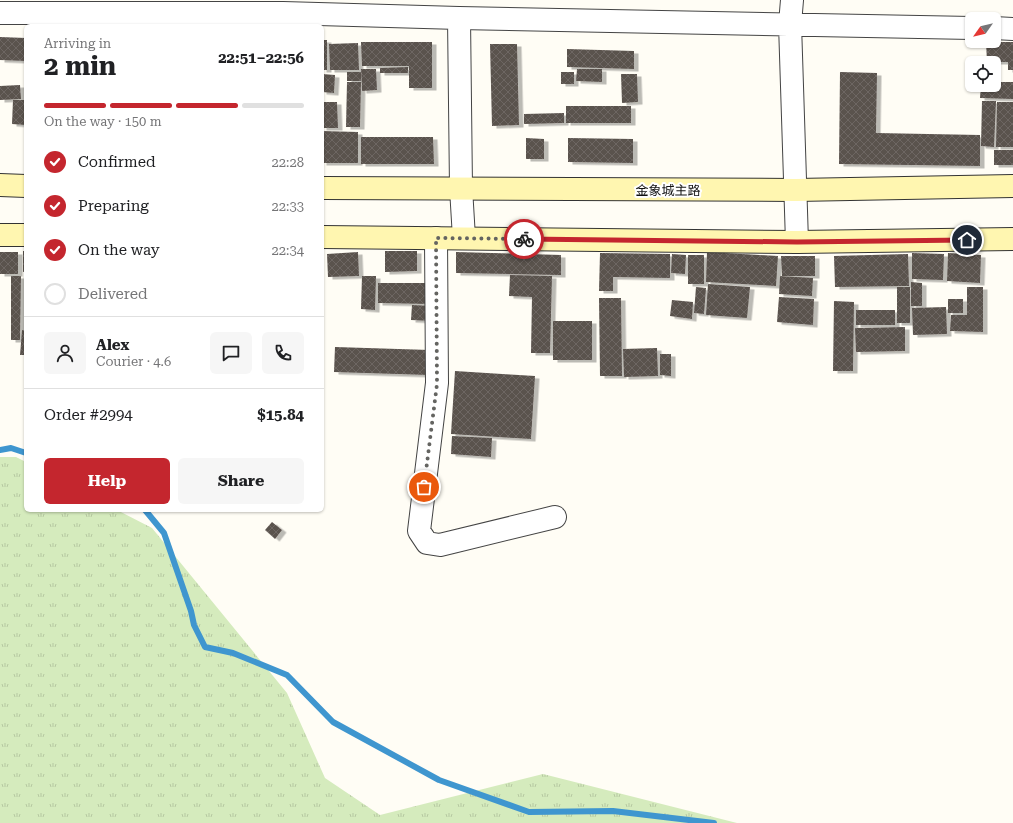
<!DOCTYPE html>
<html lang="en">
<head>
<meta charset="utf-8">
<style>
  :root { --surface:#fff; --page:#f6f6f6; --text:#202124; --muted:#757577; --line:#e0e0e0; --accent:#c4262e }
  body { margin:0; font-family:"Roboto Serif","Noto Sans SC",serif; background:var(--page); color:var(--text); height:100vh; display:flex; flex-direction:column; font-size:15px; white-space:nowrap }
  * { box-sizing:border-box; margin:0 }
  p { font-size:13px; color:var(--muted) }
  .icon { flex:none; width:22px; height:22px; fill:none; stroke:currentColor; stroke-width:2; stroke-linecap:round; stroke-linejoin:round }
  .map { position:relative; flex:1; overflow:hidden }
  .sheet { position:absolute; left:24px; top:24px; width:300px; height:488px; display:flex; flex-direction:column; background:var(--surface); border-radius:6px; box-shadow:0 1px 3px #0004 }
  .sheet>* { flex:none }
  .needle { width:26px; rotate:236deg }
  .fabs { position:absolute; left:965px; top:12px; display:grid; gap:8px }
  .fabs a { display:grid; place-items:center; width:36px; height:36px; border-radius:6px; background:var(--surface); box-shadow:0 1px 3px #0004; font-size:20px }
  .pin { position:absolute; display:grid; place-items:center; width:34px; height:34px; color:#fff; margin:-17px; border:2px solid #fff; border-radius:50%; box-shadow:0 1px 4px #0007 }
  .courier { position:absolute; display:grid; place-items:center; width:40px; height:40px; margin:-20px; border:3px solid #c4262e; border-radius:50%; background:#fff; color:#222; box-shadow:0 1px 5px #0007 }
  .summary em { font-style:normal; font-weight:700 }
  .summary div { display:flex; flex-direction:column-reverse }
  .summary { display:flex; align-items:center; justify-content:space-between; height:68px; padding:0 20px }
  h1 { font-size:26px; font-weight:700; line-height:30px }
  .bar { display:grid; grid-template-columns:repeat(4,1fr); gap:6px 4px; align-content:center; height:48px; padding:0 20px }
  .bar i { height:5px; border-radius:3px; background:var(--line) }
  .bar .selected { background:var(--accent) }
  .bar p { grid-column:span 4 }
  .line { display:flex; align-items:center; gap:10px; padding:0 20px; border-top:1px solid var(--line) }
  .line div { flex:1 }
  .round { display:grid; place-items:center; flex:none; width:42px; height:42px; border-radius:6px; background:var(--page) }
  ol { padding:0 20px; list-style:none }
  li { display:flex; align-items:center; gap:12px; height:44px }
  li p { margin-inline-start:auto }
  li .icon { padding:4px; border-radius:50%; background:var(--accent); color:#fff; stroke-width:4 }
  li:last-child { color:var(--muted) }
  li i { width:22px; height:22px; border:2px solid var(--line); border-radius:50% }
  .primary-button { display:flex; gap:8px; margin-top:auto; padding:8px 20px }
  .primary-button a { flex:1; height:46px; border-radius:6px; background:var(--accent); color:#fff; font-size:16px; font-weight:700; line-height:46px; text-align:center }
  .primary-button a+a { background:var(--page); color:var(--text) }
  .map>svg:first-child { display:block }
  .grass { fill:url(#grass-tufts) }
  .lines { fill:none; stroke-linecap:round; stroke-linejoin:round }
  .stream { stroke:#3f96cf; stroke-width:6 }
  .building { fill:url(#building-cross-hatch); filter:url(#shadow) }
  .street-casing { stroke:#444; stroke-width:24 }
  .secondary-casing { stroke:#333; stroke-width:24 }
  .street { stroke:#fff; stroke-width:22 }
  .secondary { stroke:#fff6b0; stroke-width:22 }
  .done { stroke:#646461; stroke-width:4; stroke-dasharray:0 7.2 }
  .route { stroke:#c4262e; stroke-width:5 }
  .labels { text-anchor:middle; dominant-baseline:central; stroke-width:4; stroke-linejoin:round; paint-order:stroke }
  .street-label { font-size:13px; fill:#111; stroke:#fff }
</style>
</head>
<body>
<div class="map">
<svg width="1013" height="823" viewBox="0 0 1013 823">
  <defs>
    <pattern id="grass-tufts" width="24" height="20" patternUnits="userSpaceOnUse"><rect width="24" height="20" fill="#d5ebbd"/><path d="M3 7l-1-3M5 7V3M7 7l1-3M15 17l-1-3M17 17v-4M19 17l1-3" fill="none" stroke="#b6c8a1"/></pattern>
    <pattern id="building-cross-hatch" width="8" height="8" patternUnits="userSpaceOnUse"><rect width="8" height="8" fill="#5a524d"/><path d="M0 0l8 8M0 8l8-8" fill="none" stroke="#6d6662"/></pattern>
    <filter id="shadow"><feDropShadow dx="4.5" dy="2.5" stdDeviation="0" flood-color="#0004"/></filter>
  </defs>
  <rect width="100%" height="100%" fill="#fffdf5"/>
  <path class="grass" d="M0,457H16L26,462V510H117L152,528L287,693L325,778L380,815L543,774L737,823H0Z"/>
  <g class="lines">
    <path class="stream" d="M0,450L11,448L26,453
      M145,510L164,533L191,611L194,625L205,647L233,653L287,675L333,722L439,780L529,812L613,811L714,823"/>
  </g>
  <path class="building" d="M0,37L26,38V61L0,60Z
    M322,40H327V70H322Z
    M361,42H432V88H409V66H362Z
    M986,42H1013V70H1008V62H987Z
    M358,43L359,70H330L329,44Z
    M490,44H517L519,125L492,126Z
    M567,49L634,51V69L567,67Z
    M408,67V73H380V68Z
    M361,69H376L377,90L362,91Z
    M577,69H602V82L576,81Z
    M347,72H361V81H347Z
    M561,72H574V84H561Z
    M840,72L877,73L876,133L980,135V166L839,164Z
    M322,74L335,75L334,93L322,92Z
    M621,74H637L638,102L622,103Z
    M347,82H361L360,127H346Z
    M994,82H1013V99L980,98L981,85H994Z
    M20,85L21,99L0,100V86Z
    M13,100H26V125L12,124Z
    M982,101H996L994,147L981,146Z
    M322,102H337L338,128H322Z
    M997,102H1013V147H996Z
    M566,106H631V123H566Z
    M564,113V123L524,124V114Z
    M322,131L358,132V163H322Z
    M361,137H433L434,164H361Z
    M526,138L544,139V159H526Z
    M568,138L633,139V163L568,162Z
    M994,150H1013V165H994Z
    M23,251H26V272H23Z
    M385,251H417V271L385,272Z
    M0,252H18V274H0Z
    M358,252L359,276L328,277L327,254Z
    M456,252L561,255V275L456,273Z
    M707,252L778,256L776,286L706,282Z
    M600,253L670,254V278L613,277V291H599Z
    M912,253L944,254L943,280L912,279Z
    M948,253L981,255L980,283L947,281Z
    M672,254L686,255L685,274L671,273Z
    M908,254L909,286L835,287L834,256Z
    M688,255H704V284H688Z
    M781,256H815V276H782Z
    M510,275L552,276L550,353H531L532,297L509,296Z
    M11,276H21L20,340H11Z
    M362,276H376L375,310L361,309Z
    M780,276L813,278L812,296L779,294Z
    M911,282L922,283V306H911Z
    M378,283H429L430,304L378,303Z
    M708,284L750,287L747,318L706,315Z
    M696,287L706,288L704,314L694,313Z
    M897,287H910V323H897Z
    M967,287H983V332L950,331L951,315H967Z
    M779,297L814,299L813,325L777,322Z
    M599,298H621L622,376H600Z
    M948,299H963V313H948Z
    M672,300L693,302L692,319L670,316Z
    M834,301L854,302L853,371H833Z
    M412,305L433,306L432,321L411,320Z
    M946,307L947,334L913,335L912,308Z
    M856,310H895V325H856Z
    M553,321H592V360H553Z
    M905,327V351L856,352L855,328Z
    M22,330L26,331V355H20Z
    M335,347L430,350L429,375L334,372Z
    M657,348L658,376L624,377L623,349Z
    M660,354H671V376L660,375Z
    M455,371L535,376L531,439L451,434Z
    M452,436L492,438L491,457L451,454Z
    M272,522L282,530L275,539L265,530Z"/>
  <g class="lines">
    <defs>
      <path id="street" d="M792,0L790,24L797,242
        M0,13H283L459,18L972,28
        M459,18L461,188L464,238
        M994,28L1013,29
        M436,238L437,383L419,531L427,543L440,545L555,517"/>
      <path id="secondary" d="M0,185L26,186
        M322,188L796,190L1013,186
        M0,235H26
        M322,237L797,242L1013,239"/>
    </defs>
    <use href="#street" class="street-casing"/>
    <use href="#secondary" class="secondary-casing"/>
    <use href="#street" class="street"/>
    <use href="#secondary" class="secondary"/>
  </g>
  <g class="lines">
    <path class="done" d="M424,487L437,384L436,238L524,239"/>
    <path class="route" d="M524,239L797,242L967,240"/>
  </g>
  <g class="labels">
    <g class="street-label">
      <text x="668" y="190">金象城主路</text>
    </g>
  </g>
</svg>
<div class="fabs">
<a><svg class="needle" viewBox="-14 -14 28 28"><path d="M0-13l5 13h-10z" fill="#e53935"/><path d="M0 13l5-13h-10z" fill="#757577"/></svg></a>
<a><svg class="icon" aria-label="locate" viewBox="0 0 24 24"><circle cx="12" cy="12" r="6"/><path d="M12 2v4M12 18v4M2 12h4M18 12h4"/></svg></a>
</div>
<div class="pin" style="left:424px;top:487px;background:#ea580c"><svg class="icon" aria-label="bag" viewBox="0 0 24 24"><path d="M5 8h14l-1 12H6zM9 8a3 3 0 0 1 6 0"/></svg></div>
<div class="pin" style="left:967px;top:240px;background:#1f2937"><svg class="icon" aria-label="home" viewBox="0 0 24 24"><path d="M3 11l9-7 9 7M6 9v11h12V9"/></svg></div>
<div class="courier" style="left:524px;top:239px"><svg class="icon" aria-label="bike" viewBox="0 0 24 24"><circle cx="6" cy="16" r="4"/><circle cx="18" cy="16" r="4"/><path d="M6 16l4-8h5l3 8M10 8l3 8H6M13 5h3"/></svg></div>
<section class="sheet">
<div class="summary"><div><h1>2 min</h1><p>Arriving in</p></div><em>22:51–22:56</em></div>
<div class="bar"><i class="selected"></i><i class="selected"></i><i class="selected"></i><i></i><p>On the way · 150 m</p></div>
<ol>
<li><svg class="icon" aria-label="check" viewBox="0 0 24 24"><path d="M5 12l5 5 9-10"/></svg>Confirmed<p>22:28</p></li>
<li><svg class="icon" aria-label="check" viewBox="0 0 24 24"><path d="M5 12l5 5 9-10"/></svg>Preparing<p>22:33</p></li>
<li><svg class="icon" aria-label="check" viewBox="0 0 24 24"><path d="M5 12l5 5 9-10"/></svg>On the way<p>22:34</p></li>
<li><i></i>Delivered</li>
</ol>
<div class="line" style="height:72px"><a class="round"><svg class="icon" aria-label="person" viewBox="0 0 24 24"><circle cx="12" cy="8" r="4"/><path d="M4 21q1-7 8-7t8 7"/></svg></a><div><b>Alex</b><p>Courier · 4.6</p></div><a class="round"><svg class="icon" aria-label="chat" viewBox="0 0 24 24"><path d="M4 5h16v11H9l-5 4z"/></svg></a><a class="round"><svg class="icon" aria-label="phone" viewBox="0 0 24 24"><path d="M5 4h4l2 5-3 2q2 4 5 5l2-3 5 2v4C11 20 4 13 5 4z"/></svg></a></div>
<div class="line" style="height:52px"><div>Order #2994</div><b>$15.84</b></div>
<div class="primary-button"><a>Help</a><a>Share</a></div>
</section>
</div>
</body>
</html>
